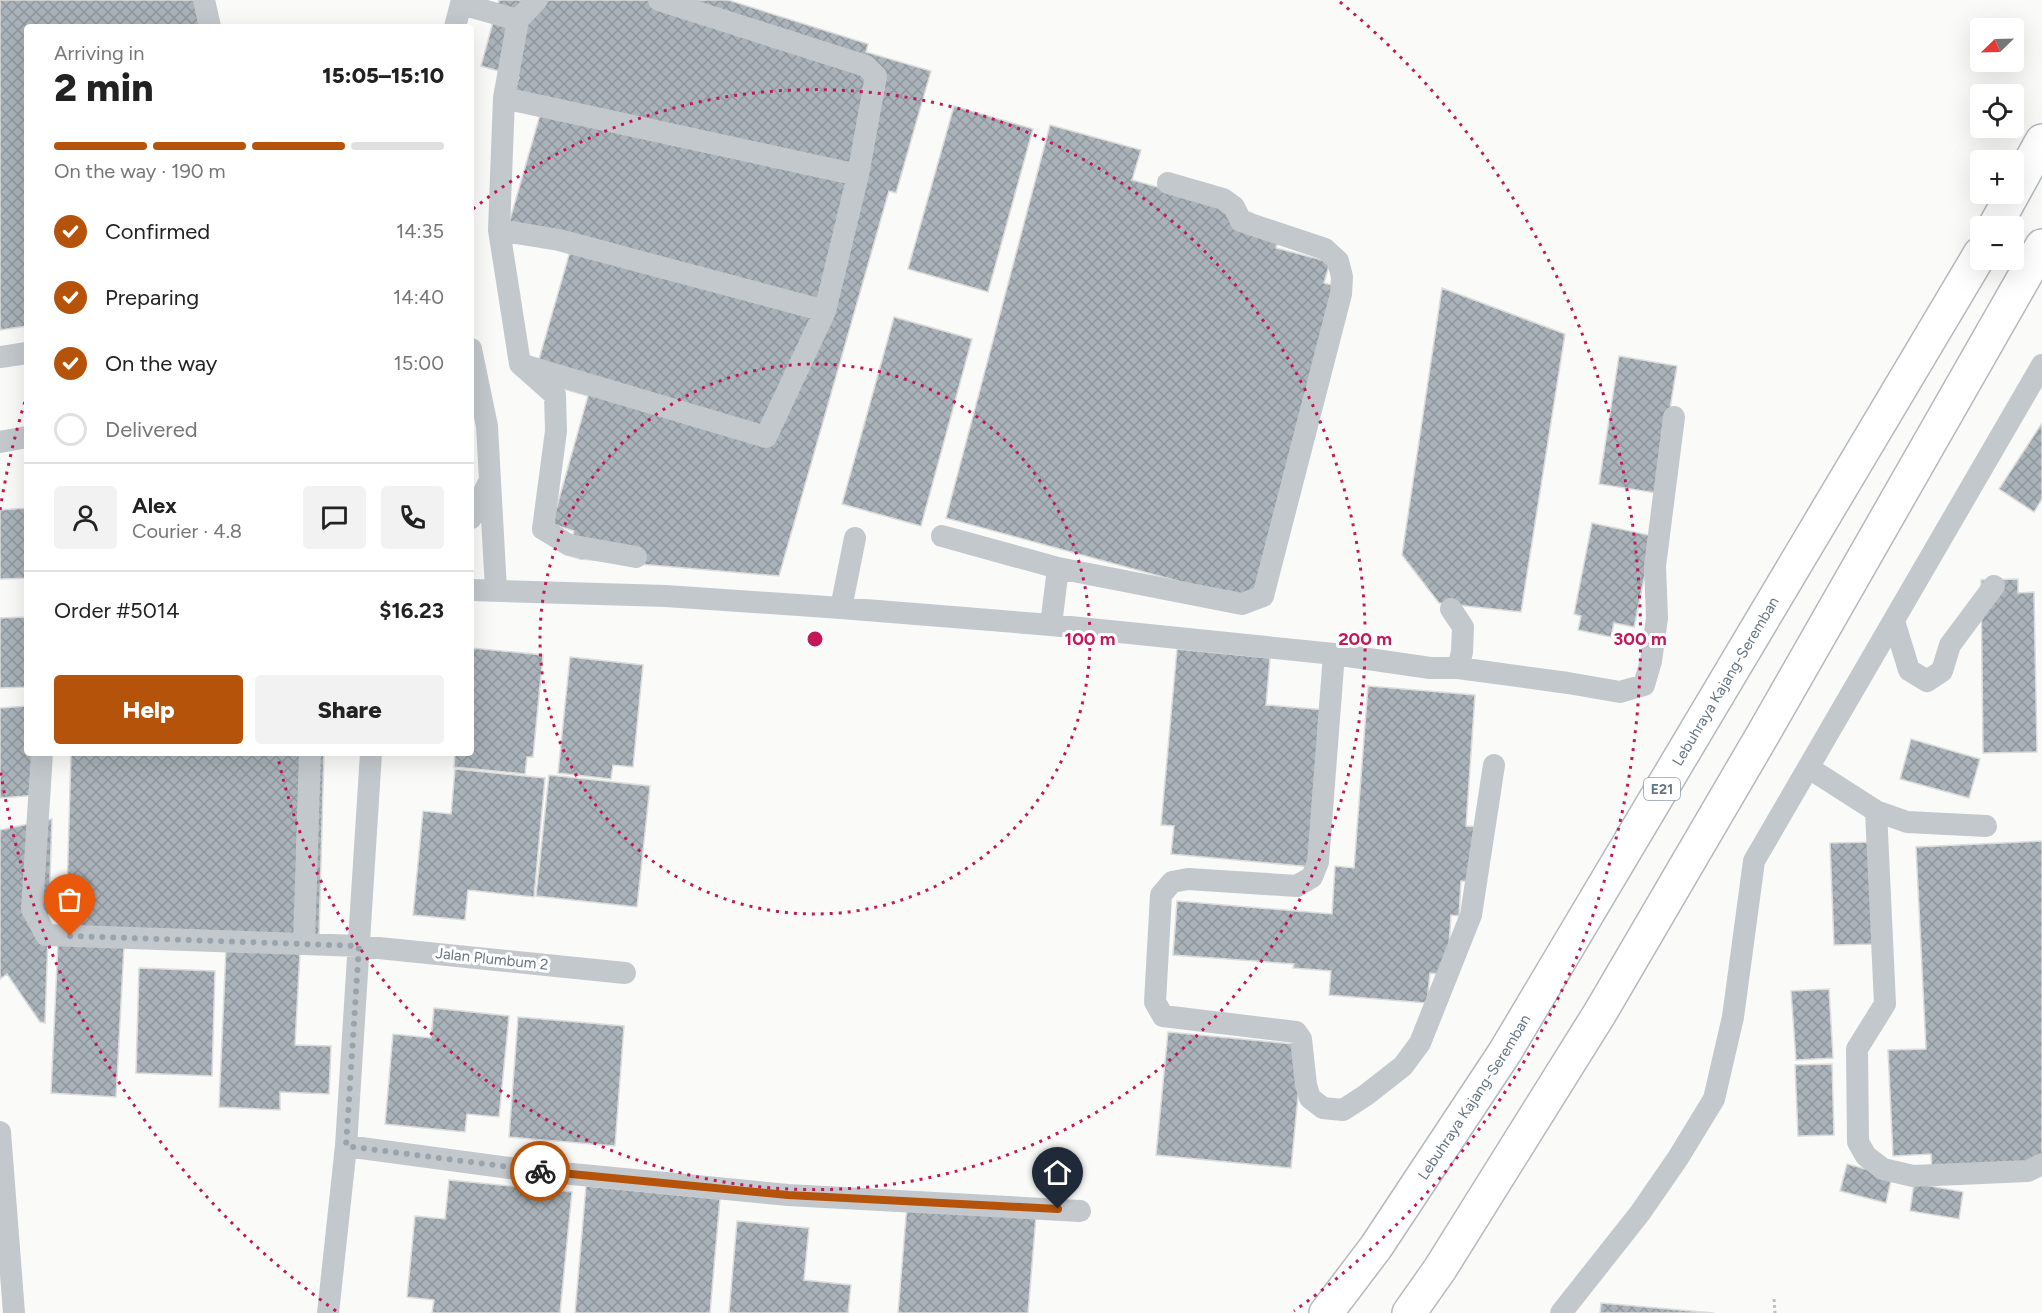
<!DOCTYPE html>
<html lang="en">
<head>
<meta charset="utf-8">
<style>
  :root { --surface:#fff; --page:#f2f2f2; --text:#222; --muted:#767676; --line:#e0e0e0; --accent:#b45309 }
  body { margin:0; font-family:Figtree,sans-serif; background:var(--page); color:var(--text); height:100vh; display:flex; flex-direction:column; font-size:22px; white-space:nowrap }
  * { box-sizing:border-box; margin:0 }
  p { font-size:20px; color:var(--muted) }
  .icon { flex:none; width:33px; height:33px; fill:none; stroke:currentColor; stroke-width:2; stroke-linecap:round; stroke-linejoin:round }
  .map { position:relative; flex:1; overflow:hidden }
  .details { position:absolute; left:24px; top:24px; width:450px; height:732px; display:flex; flex-direction:column; background:var(--surface); border-radius:6px; box-shadow:0 6px 24px #0002 }
  .details>* { flex:none }
  .needle { width:39px; rotate:247deg }
  .controls { position:absolute; left:1970px; top:18px; display:grid; gap:12px }
  .controls a { display:grid; place-items:center; width:54px; height:54px; border-radius:6px; background:var(--surface); box-shadow:0 6px 24px #0002; font-size:30px }
  .pin { position:absolute; display:grid; place-items:center; width:51px; height:51px; color:#fff; margin:-62px -26px; border-radius:50% 50% 50% 0; rotate:-45deg; box-shadow:0 0 6px #0007 }
  .pin .icon { rotate:45deg }
  .courier { position:absolute; display:grid; place-items:center; width:60px; height:60px; margin:-30px; border:4px solid #b45309; border-radius:50%; background:#fff; color:#222; box-shadow:0 2px 8px #0007 }
  .headline em { font-style:normal; font-weight:800 }
  .headline div { display:flex; flex-direction:column-reverse }
  .headline { display:flex; align-items:center; justify-content:space-between; height:102px; padding:0 30px }
  h1 { font-size:39px; font-weight:800; line-height:45px }
  .bar { display:grid; grid-template-columns:repeat(4,1fr); gap:9px 6px; align-content:center; height:72px; padding:0 30px }
  .bar i { height:8px; border-radius:4px; background:var(--line) }
  .bar .selected { background:var(--accent) }
  .bar p { grid-column:span 4 }
  .line { display:flex; align-items:center; gap:15px; padding:0 30px; border-top:2px solid var(--line) }
  .line div { flex:1 }
  .round { display:grid; place-items:center; flex:none; width:63px; height:63px; border-radius:6px; background:var(--page) }
  ol { padding:0 30px; list-style:none }
  li { display:flex; align-items:center; gap:18px; height:66px }
  li p { margin-inline-start:auto }
  li .icon { padding:6px; border-radius:50%; background:var(--accent); color:#fff; stroke-width:4 }
  li:last-child { color:var(--muted) }
  li i { width:33px; height:33px; border:3px solid var(--line); border-radius:50% }
  .cta { display:flex; gap:12px; margin-top:auto; padding:12px 30px }
  .cta a { flex:1; height:69px; border-radius:6px; background:var(--accent); color:#fff; font-size:24px; font-weight:800; line-height:69px; text-align:center }
  .cta a+a { background:var(--page); color:var(--text) }
  .map>svg:first-child { display:block }
  .building { fill:url(#building-cross-hatch); stroke:#dcdcda; stroke-width:1.5 }
  .lines { fill:none; stroke-linecap:round; stroke-linejoin:round }
  .highway-casing { stroke:#b4b9bd; stroke-width:36 }
  .path { stroke:#bbbfc2; stroke-width:3; stroke-dasharray:3 3; stroke-linecap:butt }
  .minor { stroke:#c3c8cc; stroke-width:22 }
  .highway { stroke:#fff; stroke-width:33 }
  .done { stroke:#99a4ac; stroke-width:6; stroke-dasharray:0 10.8 }
  .route { stroke:#b45309; stroke-width:8 }
  .ring { fill:none; stroke:#c2185b; stroke-width:3; stroke-dasharray:3 6 }
  .labels { text-anchor:middle; dominant-baseline:central; stroke-width:6; stroke-linejoin:round; paint-order:stroke }
  .shield { fill:#fff; stroke:#939fa8; stroke-width:1.5 }
  .shield-label { font-size:14px; font-weight:bold; fill:#657683 }
  .street-label { font-size:15px; fill:#657683; stroke:#fff }
  .centre { fill:#c2185b; stroke:#fff; stroke-width:3 }
  .ring-label { font-size:18px; text-anchor:middle; font-weight:bold; fill:#c2185b; stroke:#fff; stroke-width:6; stroke-linejoin:round; paint-order:stroke }
</style>
</head>
<body>
<div class="map">
<svg width="2042" height="1313" viewBox="0 0 2042 1313">
  <defs>
    <pattern id="building-cross-hatch" width="8" height="8" patternUnits="userSpaceOnUse" patternTransform="scale(1.5)"><rect width="8" height="8" fill="#aab3b9"/><path d="M0 0l8 8M0 8l8-8" fill="none" stroke="#8e969c"/></pattern>
  </defs>
  <rect width="100%" height="100%" fill="#fafaf8"/>
  <path class="building" d="M0,0H211L216,27H27V326L0,330Z
    M499,0H728L868,44L866,52L931,71L896,193L889,191L779,576L580,559L567,555L574,531L552,524L588,396L533,380L573,241L509,223L544,101L514,93L519,77L481,66Z
    M954,106L1033,129L988,292L908,269Z
    M1050,125L1141,150L1132,180L1252,213L1279,234L1276,248L1330,262L1324,283L1339,287L1255,602L946,518Z
    M1442,288L1565,334L1521,612L1439,603L1402,555Z
    M894,317L972,339L921,526L842,504Z
    M1619,356L1677,366L1656,493L1599,484Z
    M2042,423V499L2034,512L1999,489Z
    M27,508V578L0,579V510Z
    M1592,523L1653,536L1634,627L1614,623L1611,637L1578,630L1581,616L1574,614Z
    M2018,579V593L2034,592L2037,752L1983,753L1981,580Z
    M27,617V687L0,688V618Z
    M471,648L543,655L533,757H527L525,774L454,767L455,753H471Z
    M1177,649L1270,658L1266,705L1326,710L1312,867L1171,854L1174,826L1161,825Z
    M570,657L643,665L633,767L613,765L611,779L558,773Z
    M1368,686L1475,695L1466,826L1482,827L1478,882L1461,881L1459,916L1451,915L1447,975L1430,973L1427,1003L1329,995L1331,971L1293,968L1294,964L1173,955L1177,901L1332,914L1335,866L1354,868Z
    M27,706V753H52L39,795L0,798V708Z
    M1911,739L1980,759L1969,798L1900,779Z
    M71,753H324L319,935L66,927Z
    M455,769L545,778L534,897L468,890L465,920L413,915L423,811L451,814Z
    M549,775L650,786L637,907L536,896Z
    M52,819L45,1023L40,1022L7,974L0,979V830Z
    M2042,841V1167L1932,1172L1931,1154L1893,1156L1888,1050L1926,1049L1916,847Z
    M1874,842L1877,944L1834,945L1830,843Z
    M58,942L124,946L116,1097L51,1093Z
    M226,948L300,952L295,1045L331,1046L329,1094L280,1092V1110L219,1107Z
    M139,968L215,971L212,1076L136,1073Z
    M1829,989L1833,1058L1796,1060L1791,991Z
    M434,1008L509,1016L499,1117L467,1114L465,1132L385,1124L393,1034L431,1038Z
    M518,1017L624,1026L615,1146L509,1137Z
    M1168,1032L1303,1045L1291,1168L1156,1155Z
    M1832,1064L1834,1135L1798,1136L1795,1065Z
    M1847,1164L1892,1176L1886,1203L1840,1191Z
    M449,1180L572,1192L560,1313H432L434,1300L407,1297L415,1216L445,1219Z
    M1914,1183L1963,1192L1959,1219L1910,1211Z
    M586,1186L720,1199L710,1313H575Z
    M907,1205L1036,1216L1028,1313H898Z
    M737,1221L809,1228L804,1280L851,1285L848,1313H729Z
    M1601,1303L1714,1313H1600Z"/>
  <g class="lines">
    <defs>
      <g id="highway">
        <path d="M1995,226L2042,141"/>
        <path id="s1" d="M1326,1313L1376,1247L1505,1052L1980,254"/>
        <path d="M1409,1313L1440,1269L1600,1013L1762,736L2042,246"/>
      </g>
    </defs>
    <use href="#highway" class="highway-casing"/>
    <path class="path" d="M1774,1299L1775,1313"/>
    <path class="minor" d="M204,0L210,27
      M461,4L518,20L504,98L499,230L520,364L555,395L556,431L543,529L569,545L636,557
      M518,20L537,0
      M455,27L462,0
      M504,98L858,175
      M499,230L559,240L825,311
      M471,349L487,426L496,590
      M0,357L27,353
      M520,364L766,437L825,311L858,175L876,76L866,66L659,0
      M0,442L27,437
      M471,518L489,482
      M942,536L1058,568L1051,625
      M1058,568L1242,604L1263,596L1341,294L1342,277L1338,261L1325,249L1241,221L1234,207L1223,199L1168,183
      M471,590L666,596L841,608L1051,625L1334,654L1430,668H1458L1462,652L1463,627L1451,609
      M841,608L855,538
      M1894,621L1909,670L1927,681L1942,671L1950,645L1994,586
      M1334,654L1318,862L1312,877L1297,886L1188,879L1172,882L1161,895L1155,1002L1163,1016L1296,1032L1301,1039L1306,1085L1310,1098L1323,1108L1343,1110L1366,1095L1403,1066L1420,1043L1471,915L1494,765
      M1458,668L1568,683L1620,692L1644,685L1651,661L1657,618L1655,566L1674,417
      M42,753L32,909L46,935L359,946L625,973
      M1809,768L1876,811L1885,1004L1857,1049L1858,1142L1866,1156L1883,1169L1913,1176L2028,1171L2042,1164
      M1876,811L1907,822L1986,826
      M304,944L310,753
      M0,1132L14,1313
      M346,1146L510,1168L788,1195L1080,1211
      M328,1313L346,1146L371,753
      M1561,1313L1640,1213L1678,1158L1714,1099L1733,1017L1754,861L2042,365"/>
    <use href="#highway" class="highway"/>
  </g>
  <g class="lines">
    <path class="done" d="M70,936L359,946L346,1146L540,1171"/>
    <path class="route" d="M540,1171L788,1195L1058,1209"/>
  </g>
  <g class="ring">
    <circle cx="815" cy="639" r="275"/>
    <path d="M473 209A550 550 0 1 1 277 753"/>
    <path d="M336 1311A825 825 0 0 1 0 768M0 510A825 825 0 0 1 26 398M1340 2A825 825 0 0 1 1294 1311"/>
  </g>
  <g class="labels">
    <rect class="shield" x="1644" y="778" width="36" height="22" rx="4.5"/>
    <g class="shield-label">
      <text x="1662" y="789">E21</text>
    </g>
    <g class="street-label">
      <text stroke="none"><textPath href="#s1" startOffset="748">Lebuhraya Kajang-Seremban</textPath></text>
      <text transform="translate(492 959) rotate(6)">Jalan Plumbum 2</text>
      <text stroke="none"><textPath href="#s1" startOffset="262">Lebuhraya Kajang-Seremban</textPath></text>
    </g>
  </g>
  <circle cx="815" cy="639" r="9" class="centre"/>
  <g class="ring-label">
    <text x="1090" y="645">100 m</text>
    <text x="1365" y="645">200 m</text>
    <text x="1640" y="645">300 m</text>
  </g>
</svg>
<div class="controls">
<a><svg class="needle" viewBox="-14 -14 28 28"><path d="M0-13l5 13h-10z" fill="#e53935"/><path d="M0 13l5-13h-10z" fill="#767676"/></svg></a>
<a><svg class="icon" aria-label="locate" viewBox="0 0 24 24"><circle cx="12" cy="12" r="6"/><path d="M12 2v4M12 18v4M2 12h4M18 12h4"/></svg></a>
<a>+</a>
<a>−</a>
</div>
<div class="pin" style="left:70px;top:936px;background:#ea580c"><svg class="icon" aria-label="bag" viewBox="0 0 24 24"><path d="M5 8h14l-1 12H6zM9 8a3 3 0 0 1 6 0"/></svg></div>
<div class="pin" style="left:1058px;top:1209px;background:#1f2937"><svg class="icon" aria-label="home" viewBox="0 0 24 24"><path d="M3 11l9-7 9 7M6 9v11h12V9"/></svg></div>
<div class="courier" style="left:540px;top:1171px"><svg class="icon" aria-label="bike" viewBox="0 0 24 24"><circle cx="6" cy="16" r="4"/><circle cx="18" cy="16" r="4"/><path d="M6 16l4-8h5l3 8M10 8l3 8H6M13 5h3"/></svg></div>
<section class="details">
<div class="headline"><div><h1>2 min</h1><p>Arriving in</p></div><em>15:05–15:10</em></div>
<div class="bar"><i class="selected"></i><i class="selected"></i><i class="selected"></i><i></i><p>On the way · 190 m</p></div>
<ol>
<li><svg class="icon" aria-label="check" viewBox="0 0 24 24"><path d="M5 12l5 5 9-10"/></svg>Confirmed<p>14:35</p></li>
<li><svg class="icon" aria-label="check" viewBox="0 0 24 24"><path d="M5 12l5 5 9-10"/></svg>Preparing<p>14:40</p></li>
<li><svg class="icon" aria-label="check" viewBox="0 0 24 24"><path d="M5 12l5 5 9-10"/></svg>On the way<p>15:00</p></li>
<li><i></i>Delivered</li>
</ol>
<div class="line" style="height:108px"><a class="round"><svg class="icon" aria-label="person" viewBox="0 0 24 24"><circle cx="12" cy="8" r="4"/><path d="M4 21q1-7 8-7t8 7"/></svg></a><div><b>Alex</b><p>Courier · 4.8</p></div><a class="round"><svg class="icon" aria-label="chat" viewBox="0 0 24 24"><path d="M4 5h16v11H9l-5 4z"/></svg></a><a class="round"><svg class="icon" aria-label="phone" viewBox="0 0 24 24"><path d="M5 4h4l2 5-3 2q2 4 5 5l2-3 5 2v4C11 20 4 13 5 4z"/></svg></a></div>
<div class="line" style="height:78px"><div>Order #5014</div><b>$16.23</b></div>
<div class="cta"><a>Help</a><a>Share</a></div>
</section>
</div>
</body>
</html>
